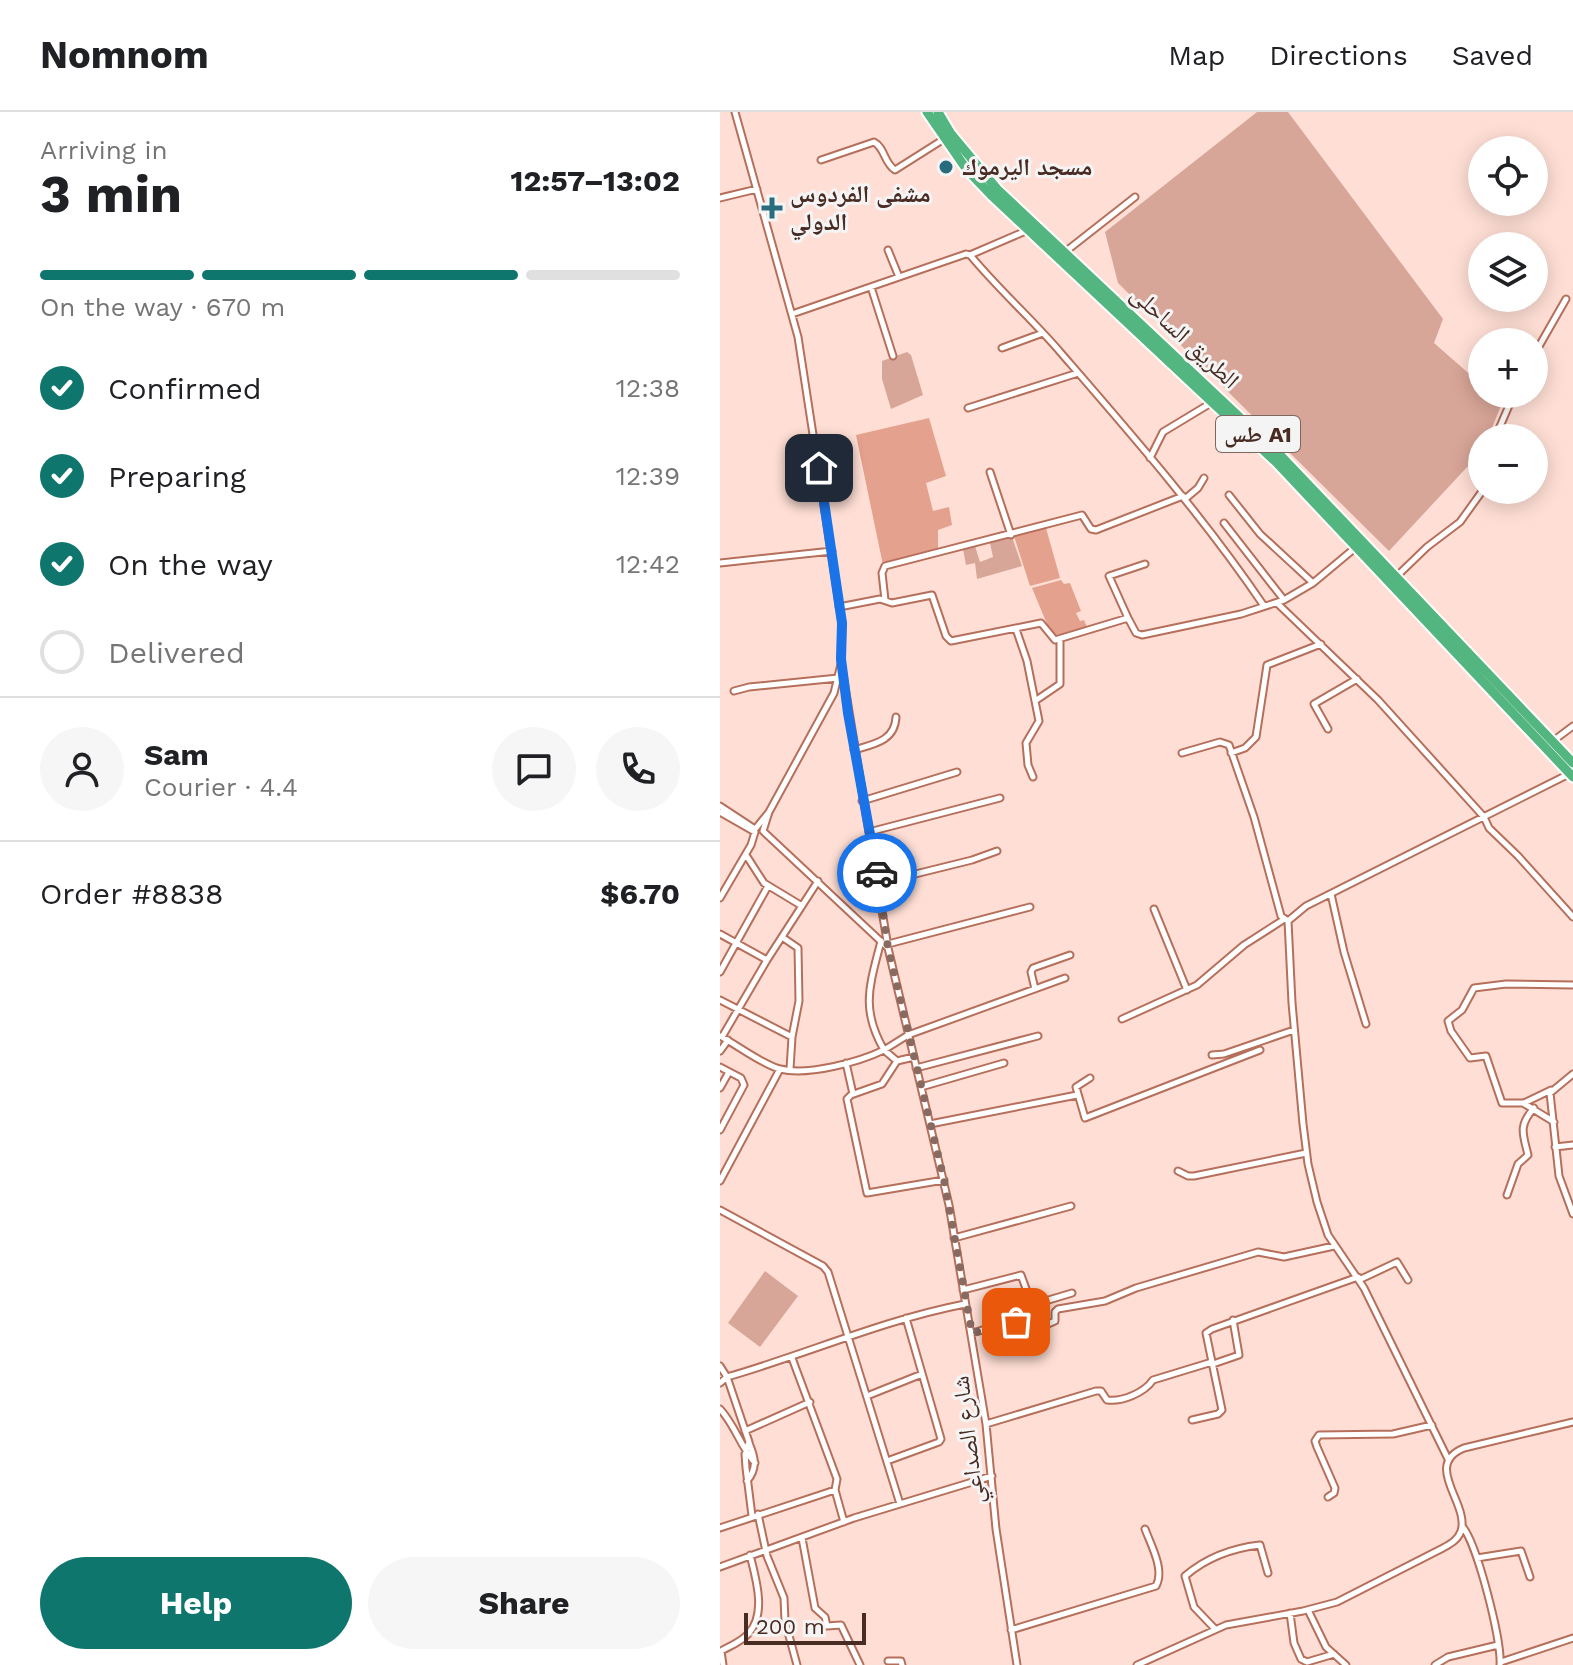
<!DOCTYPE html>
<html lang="en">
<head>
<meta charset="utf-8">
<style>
  :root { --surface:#fff; --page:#f6f6f6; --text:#202124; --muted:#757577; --line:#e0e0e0; --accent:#0f766e }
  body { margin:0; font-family:"Work Sans","Noto Naskh Arabic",sans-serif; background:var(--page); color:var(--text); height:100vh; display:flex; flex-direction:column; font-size:30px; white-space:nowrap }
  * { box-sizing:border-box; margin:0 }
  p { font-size:26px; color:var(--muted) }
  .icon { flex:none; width:44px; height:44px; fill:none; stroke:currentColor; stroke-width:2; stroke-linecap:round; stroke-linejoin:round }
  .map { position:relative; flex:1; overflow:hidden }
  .drawer { display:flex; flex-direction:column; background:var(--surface); width:720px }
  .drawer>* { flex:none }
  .tools { position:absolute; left:748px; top:24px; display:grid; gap:16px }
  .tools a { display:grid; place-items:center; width:80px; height:80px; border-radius:50%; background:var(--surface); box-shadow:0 4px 20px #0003; font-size:40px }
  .scale { position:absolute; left:24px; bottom:20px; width:122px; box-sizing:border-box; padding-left:8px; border:4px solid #482b22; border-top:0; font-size:22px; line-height:28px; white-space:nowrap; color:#482b22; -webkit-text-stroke:6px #f4f4f4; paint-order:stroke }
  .pin { position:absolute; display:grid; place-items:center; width:68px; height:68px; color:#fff; margin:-34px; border-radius:16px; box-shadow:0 4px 12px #0006 }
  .courier { position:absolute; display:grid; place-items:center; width:80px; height:80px; margin:-40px; border:6px solid #1a73e8; border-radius:50%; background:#fff; color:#222; box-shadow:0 2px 10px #0007 }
  .head em { font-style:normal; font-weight:700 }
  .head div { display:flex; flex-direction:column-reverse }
  .head { display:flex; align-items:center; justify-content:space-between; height:136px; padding:0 40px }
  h1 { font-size:52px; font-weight:700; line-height:60px }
  .bar { display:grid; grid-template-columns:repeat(4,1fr); gap:12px 8px; align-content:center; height:96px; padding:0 40px }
  .bar i { height:10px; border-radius:6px; background:var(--line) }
  .bar .on { background:var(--accent) }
  .bar p { grid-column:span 4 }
  .line { display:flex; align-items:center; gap:20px; padding:0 40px; border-top:2px solid var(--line) }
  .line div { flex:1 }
  .round { display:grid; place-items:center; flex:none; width:84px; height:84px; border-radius:42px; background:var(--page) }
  ol { padding:0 40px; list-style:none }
  li { display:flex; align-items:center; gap:24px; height:88px }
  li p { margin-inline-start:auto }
  li .icon { padding:8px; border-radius:50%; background:var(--accent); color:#fff; stroke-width:4 }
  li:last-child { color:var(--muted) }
  li i { width:44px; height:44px; border:4px solid var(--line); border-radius:50% }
  .primary-button { display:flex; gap:16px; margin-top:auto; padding:16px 40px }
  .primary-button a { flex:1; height:92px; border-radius:48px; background:var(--accent); color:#fff; font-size:32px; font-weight:700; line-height:92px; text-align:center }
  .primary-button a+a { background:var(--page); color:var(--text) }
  header { display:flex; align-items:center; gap:48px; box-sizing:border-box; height:112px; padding:0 40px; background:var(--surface); border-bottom:2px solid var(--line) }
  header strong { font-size:38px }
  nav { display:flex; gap:44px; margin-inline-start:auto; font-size:28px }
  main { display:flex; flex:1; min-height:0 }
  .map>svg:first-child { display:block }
  .green { fill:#d8a698 }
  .forest { fill:#e4a18d }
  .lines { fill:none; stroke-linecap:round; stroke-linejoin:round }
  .minor-casing { stroke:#b56f5b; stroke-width:9 }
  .highway-casing { stroke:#fff; stroke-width:13 }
  .minor { stroke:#fff; stroke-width:5 }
  .highway { stroke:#53b57f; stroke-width:9 }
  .done { stroke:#886a61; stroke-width:8; stroke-dasharray:0 14.4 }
  .route { stroke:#1a73e8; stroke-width:10 }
  .poi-dot { fill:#286c7d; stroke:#f4f4f4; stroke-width:3 }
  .labels { text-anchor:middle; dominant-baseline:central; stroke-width:6; stroke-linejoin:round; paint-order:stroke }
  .shield { fill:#f4f4f4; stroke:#7c6761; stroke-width:2 }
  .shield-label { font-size:22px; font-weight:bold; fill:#482b22 }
  .poi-label { font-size:24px; font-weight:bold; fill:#482b22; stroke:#f4f4f4; text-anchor:start }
  .street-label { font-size:24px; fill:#482b22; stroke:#f4f4f4 }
</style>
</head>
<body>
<header>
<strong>Nomnom</strong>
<nav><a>Map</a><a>Directions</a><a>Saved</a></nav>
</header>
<main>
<section class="drawer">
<div class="head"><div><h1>3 min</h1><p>Arriving in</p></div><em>12:57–13:02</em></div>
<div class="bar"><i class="on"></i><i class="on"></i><i class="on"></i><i></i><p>On the way · 670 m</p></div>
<ol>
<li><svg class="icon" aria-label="check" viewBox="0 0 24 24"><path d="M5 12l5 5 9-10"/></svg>Confirmed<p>12:38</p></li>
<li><svg class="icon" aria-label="check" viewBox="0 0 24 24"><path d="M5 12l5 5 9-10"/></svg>Preparing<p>12:39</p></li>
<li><svg class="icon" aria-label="check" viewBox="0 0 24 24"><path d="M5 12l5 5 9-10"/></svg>On the way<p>12:42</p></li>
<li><i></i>Delivered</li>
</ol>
<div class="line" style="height:144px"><a class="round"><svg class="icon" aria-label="person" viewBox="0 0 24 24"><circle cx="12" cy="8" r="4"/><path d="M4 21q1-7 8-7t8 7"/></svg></a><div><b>Sam</b><p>Courier · 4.4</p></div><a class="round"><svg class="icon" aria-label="chat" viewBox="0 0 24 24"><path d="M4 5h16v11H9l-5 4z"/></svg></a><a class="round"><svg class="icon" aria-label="phone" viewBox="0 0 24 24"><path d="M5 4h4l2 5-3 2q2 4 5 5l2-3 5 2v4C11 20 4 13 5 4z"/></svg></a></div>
<div class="line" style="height:104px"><div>Order #8838</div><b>$6.70</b></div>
<div class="primary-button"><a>Help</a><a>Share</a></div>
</section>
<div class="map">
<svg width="853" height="1553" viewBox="0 0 853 1553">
  <rect width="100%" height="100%" fill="#ffdfd5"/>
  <path class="green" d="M537,0H568L723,207L714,231L762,273V282H772L782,291L768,326H762V339L669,439L398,171L385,120Z
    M187,240L191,243L203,283L171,297L162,267V249Z
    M292,425L302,454L257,467L255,451L246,453L243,437L255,434L260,450L273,445L270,431Z
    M45,1159L78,1184L40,1235L8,1211Z"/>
  <path class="forest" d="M209,306L226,364L206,371L213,399L229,395L232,413L218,418V437L163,453L136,323Z
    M326,416L340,466L310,474L294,424Z
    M341,468L344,472L350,471L361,499L356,501L360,509L364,508L367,515L332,524L312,476Z"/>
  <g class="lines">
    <defs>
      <path id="minor" d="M15,0L78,225L122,511L121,552L114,581L49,700L36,716
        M101,48L154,30C165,36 164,51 175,58L224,27
        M0,86L37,77
        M168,138L179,165
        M345,140L415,85
        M250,143L308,118
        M151,175L173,244
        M72,202L246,142L250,143C279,178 312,207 341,241C412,323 483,404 544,494
        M282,236L323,221
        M814,243L846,187
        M248,296L358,261
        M775,326L794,282
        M430,346L443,320L491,291
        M270,360L291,423
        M509,383L540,422L593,471
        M465,387L478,376L484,366
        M504,411L564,488
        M0,451L112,439
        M677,464L707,435L740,410L763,378
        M165,488L162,461L165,454L362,403L371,417L376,418L463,384
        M557,491L658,588L764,705L769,716L798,744L853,805
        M119,495L160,487L172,491L212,483L226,524L231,529L321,511L335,528L408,506L416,521L422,523L521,502L564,488L593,471L635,436
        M408,506L389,464L425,452
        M296,517L307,549L319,609L306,631L308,653L313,665
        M122,557L168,835
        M14,579L29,575L118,566
        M315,589L340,572V527
        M608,617L594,592L637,567
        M833,629L853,614
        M134,638C154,632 175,629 176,605
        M462,641L500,630L509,633L534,705L561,804L568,809
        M511,641L525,636L536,625L547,553L601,532
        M142,689L237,660
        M0,694L35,717
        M0,700L35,720L31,733L0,786
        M49,700L43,719L168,836L229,1093L266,1312L276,1417L297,1553
        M149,720L280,686
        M26,743L44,771L82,794
        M159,771L252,748L277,739
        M611,782L624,840L646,912
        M434,797L467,878
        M0,822L47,848
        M62,825L78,836L79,889L72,925
        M161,829C150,873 140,896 164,938L188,923L345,866
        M168,832L310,795
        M0,860L48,774
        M315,877L311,860L313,856L350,843
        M0,888L72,925L70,957
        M402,907L477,873L524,833L563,808
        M0,924C17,933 43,953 60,957C88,964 139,950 164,938L177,949L194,945
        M2,925L47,848L98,769
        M0,939L8,928
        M492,943L504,942L574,918
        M177,949L162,972L131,983L127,987L147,1081L224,1068
        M126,951L133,982
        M0,955L21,966L24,973L0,1018
        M196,956L318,924
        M853,962L830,981L839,1064L853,1102
        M370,966L356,975L365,1006L540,938
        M201,975L284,951
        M0,976L9,960
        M804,991L831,978
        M834,1010L803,991H782L766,944L750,946L731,919L728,909L742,898L754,876L786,872L853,873
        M210,1012L357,983
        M835,1035L853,1033
        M458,1059L468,1064H474L586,1041
        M0,1069L60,957
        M787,1083L798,1052L808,1043C803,1022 798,1014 814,996
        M0,1098L103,1154L108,1160L180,1392
        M234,1126L351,1094
        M243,1178L301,1163L312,1193L352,1181
        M252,1221L294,1209L299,1222L309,1227L319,1216L335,1209V1200L338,1197L385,1189L416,1176L538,1140L564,1145L614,1134
        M72,1246L117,1367L115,1378L124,1410
        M493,1252L519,1243L513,1208
        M0,1254L7,1265L29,1330L25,1342L26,1356L32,1404
        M0,1271L7,1265C87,1242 163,1208 245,1192
        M147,1284L202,1262
        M0,1297C15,1313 20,1334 35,1351
        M472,1308L498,1302L502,1298L492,1250
        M266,1312L376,1279H381L387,1288C402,1290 424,1281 433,1268L492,1250L486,1221L492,1217L638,1165L641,1167L677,1150L688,1168
        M25,1319L90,1290
        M728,1347L644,1176L608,1123L597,1090L588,1052L583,1012L572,891L568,809L586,794L849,662
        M167,1349L219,1330L221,1327L186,1206
        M27,1369C38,1356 35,1345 29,1331
        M608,1385L614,1381L615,1376L597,1335L595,1329L599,1323L673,1322L712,1313
        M38,1402L47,1444L64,1486L65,1509L77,1553
        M742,1414C757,1431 782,1529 780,1553
        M0,1416L115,1378
        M82,1426L95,1496L105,1505L107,1514L121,1513L140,1553
        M757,1446L801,1439L810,1465
        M0,1455L134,1406L272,1364
        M588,1498L606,1535L626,1553
        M570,1501L574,1531L581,1547L587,1550L614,1542
        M495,1517L474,1495L465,1464C486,1446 513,1436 540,1433L548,1461
        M291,1518L436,1474C445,1458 431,1433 425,1417
        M168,1549H181L182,1553
        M781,1550L853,1526
        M3,1553L1,1539C10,1534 21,1530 28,1522C47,1502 36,1467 30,1443
        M417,1553L506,1513L583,1499L617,1490L723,1436C730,1432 738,1428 741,1419C750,1392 702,1353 744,1336L853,1310
        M715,1553L728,1545L778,1533"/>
      <path id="highway" d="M207,0L247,58L271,83L556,350L853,665
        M218,0L231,22L277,77L562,345L853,651"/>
    </defs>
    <use href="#minor" class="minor-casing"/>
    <use href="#highway" class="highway-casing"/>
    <use href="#minor" class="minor"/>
    <use href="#highway" class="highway"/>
  </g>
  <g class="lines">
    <path class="done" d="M157,761L168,836L224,1068L252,1221L296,1210"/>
    <path class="route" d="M99,356L122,511L121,547L128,601L157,761"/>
  </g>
  <g class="poi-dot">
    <circle cx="226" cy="55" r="8"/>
    <path d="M48 84h8v8h8v8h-8v8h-8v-8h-8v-8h8z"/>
  </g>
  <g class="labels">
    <rect class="shield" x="496" y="304" width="84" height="36" rx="6"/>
    <g class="shield-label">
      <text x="538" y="322">طس A1</text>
    </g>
    <g class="poi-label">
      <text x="242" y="55">مسجد اليرموك</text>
      <text x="70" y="82">مشفى الفردوس<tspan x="70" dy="28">الدولي</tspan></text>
    </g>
    <g class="street-label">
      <text transform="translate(465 225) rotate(43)">الطريق الساحلى</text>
      <text transform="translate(248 1328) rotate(-97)">شارع الصداعي</text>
    </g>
  </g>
</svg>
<div class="tools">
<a><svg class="icon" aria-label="locate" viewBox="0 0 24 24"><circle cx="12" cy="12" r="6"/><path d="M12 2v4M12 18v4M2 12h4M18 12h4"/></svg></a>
<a><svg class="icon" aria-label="layers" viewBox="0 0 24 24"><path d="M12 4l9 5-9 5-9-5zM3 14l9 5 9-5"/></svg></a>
<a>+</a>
<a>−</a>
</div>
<div class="scale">200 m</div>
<div class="pin" style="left:296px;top:1210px;background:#ea580c"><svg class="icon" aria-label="bag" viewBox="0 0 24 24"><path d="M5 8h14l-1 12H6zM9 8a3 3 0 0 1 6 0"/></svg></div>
<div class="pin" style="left:99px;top:356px;background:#1f2937"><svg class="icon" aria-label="home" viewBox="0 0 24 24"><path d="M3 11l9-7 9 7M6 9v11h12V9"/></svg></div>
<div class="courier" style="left:157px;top:761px"><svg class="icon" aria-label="car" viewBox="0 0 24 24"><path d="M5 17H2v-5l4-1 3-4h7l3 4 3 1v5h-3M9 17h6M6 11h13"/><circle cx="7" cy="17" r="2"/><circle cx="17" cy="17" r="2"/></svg></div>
</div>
</main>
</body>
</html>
